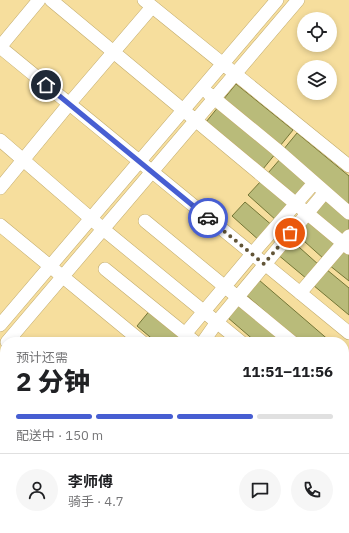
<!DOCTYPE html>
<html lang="zh">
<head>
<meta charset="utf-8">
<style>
  :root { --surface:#fff; --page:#f6f6f6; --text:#202124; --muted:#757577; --line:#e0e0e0; --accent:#475ed2 }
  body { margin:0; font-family:"IBM Plex Sans","Noto Sans SC",sans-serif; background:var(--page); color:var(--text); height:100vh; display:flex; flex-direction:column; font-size:15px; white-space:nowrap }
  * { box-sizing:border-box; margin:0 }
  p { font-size:13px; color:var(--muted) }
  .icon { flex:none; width:22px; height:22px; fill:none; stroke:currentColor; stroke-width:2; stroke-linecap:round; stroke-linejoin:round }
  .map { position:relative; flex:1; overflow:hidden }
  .details { position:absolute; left:0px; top:337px; width:349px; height:196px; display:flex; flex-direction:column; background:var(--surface); border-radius:16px 16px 0 0; box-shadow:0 2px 6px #0003 }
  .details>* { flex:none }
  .buttons { position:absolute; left:297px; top:12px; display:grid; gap:8px }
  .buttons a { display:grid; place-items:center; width:40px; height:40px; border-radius:50%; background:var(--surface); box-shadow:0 2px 6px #0003; font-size:20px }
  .pin { position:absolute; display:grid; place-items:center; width:34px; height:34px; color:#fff; margin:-17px; border:2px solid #fff; border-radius:50%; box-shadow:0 1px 4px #0007 }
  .courier { position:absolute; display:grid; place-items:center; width:40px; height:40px; margin:-20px; border:3px solid #475ed2; border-radius:50%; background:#fff; color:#222; box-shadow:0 1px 5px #0007 }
  .overview em { font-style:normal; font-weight:800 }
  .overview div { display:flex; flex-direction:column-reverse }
  .overview { display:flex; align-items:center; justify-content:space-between; height:68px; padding:0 16px }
  h1 { font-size:26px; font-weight:800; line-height:30px }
  .bar { display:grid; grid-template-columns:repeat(4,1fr); gap:6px 4px; align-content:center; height:48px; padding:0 16px }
  .bar i { height:5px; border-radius:3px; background:var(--line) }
  .bar .selected { background:var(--accent) }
  .bar p { grid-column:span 4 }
  .line { display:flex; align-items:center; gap:10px; padding:0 16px; border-top:1px solid var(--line) }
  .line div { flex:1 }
  .round { display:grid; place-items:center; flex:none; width:42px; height:42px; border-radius:21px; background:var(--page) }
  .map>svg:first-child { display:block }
  .building { fill:#b9bb7a; stroke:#747636 }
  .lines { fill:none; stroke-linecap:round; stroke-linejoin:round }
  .minor-casing { stroke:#c2ab6c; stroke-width:14 }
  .highway-casing { stroke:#c2ab6c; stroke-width:20 }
  .minor { stroke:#fff; stroke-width:13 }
  .highway { stroke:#fff; stroke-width:19 }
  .done { stroke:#625537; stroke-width:4; stroke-dasharray:0 7.2 }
  .route { stroke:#475ed2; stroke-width:5 }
</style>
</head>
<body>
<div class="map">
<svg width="349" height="533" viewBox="0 0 349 533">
  <rect width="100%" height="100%" fill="#f6de9d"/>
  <path class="building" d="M236,84L293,130L280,146L223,100Z
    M219,106L276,153L263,169L206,122Z
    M297,133L349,176V205L283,150Z
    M281,158L310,184L298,199L268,173Z
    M261,181L290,207L277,221L248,195Z
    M327,198L349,217V232L344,238L315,212Z
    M245,202L274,227L261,242L232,216Z
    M307,219L337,244L324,259L295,233Z
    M290,239L319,265L307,279L277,254Z
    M342,249L349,254V281L329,265Z
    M326,269L349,288V315L313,285Z
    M259,280L331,342H300L246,295Z
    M240,302L286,342H256L227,317Z
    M151,309L191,342H156L137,326Z
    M344,391L349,395V421L344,417Z
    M344,436L349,440V467L344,463Z
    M344,470L349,474V482L344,488Z
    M349,490V503L344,499V495Z"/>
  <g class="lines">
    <defs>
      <path id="minor" d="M51,0L349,248
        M144,0L349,166
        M0,47L349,333
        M0,47L39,0
        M209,94L276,149L349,213
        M0,140L103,229L241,342
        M0,188L69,104L152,7
        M145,221L292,342
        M0,225L142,342
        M105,269L195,342
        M300,293L349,236
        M0,325L277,0
        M185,334L252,254L314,183
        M7,342L298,0
        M203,342L217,322L325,192
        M344,367L349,361
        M344,385L349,389
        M344,428L349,432
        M344,508L349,512
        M59,533L60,528"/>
      <path id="highway" d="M0,461L5,466
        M75,528L81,533
        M94,528L102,533"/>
    </defs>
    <use href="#minor" class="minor-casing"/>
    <use href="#highway" class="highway-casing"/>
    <use href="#minor" class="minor"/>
    <use href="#highway" class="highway"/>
  </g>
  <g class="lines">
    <path class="done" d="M208,218L264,264L290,233"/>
    <path class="route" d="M46,85L208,218"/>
  </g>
</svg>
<div class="buttons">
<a><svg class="icon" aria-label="locate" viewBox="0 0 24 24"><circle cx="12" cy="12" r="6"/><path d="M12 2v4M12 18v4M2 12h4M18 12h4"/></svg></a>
<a><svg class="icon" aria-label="layers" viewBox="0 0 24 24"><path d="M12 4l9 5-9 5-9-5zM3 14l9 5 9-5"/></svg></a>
</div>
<div class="pin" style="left:290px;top:233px;background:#ea580c"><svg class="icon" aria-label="bag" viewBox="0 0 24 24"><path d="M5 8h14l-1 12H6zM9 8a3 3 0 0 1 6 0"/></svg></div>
<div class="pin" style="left:46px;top:85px;background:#1f2937"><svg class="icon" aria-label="home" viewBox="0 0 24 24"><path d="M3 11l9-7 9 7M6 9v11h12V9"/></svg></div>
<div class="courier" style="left:208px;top:218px"><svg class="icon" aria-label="car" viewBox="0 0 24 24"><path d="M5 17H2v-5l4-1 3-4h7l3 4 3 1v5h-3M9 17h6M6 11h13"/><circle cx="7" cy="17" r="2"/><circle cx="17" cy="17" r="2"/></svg></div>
<section class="details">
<div class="overview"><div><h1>2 分钟</h1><p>预计还需</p></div><em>11:51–11:56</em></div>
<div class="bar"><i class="selected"></i><i class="selected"></i><i class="selected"></i><i></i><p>配送中 · 150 m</p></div>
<div class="line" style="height:72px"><a class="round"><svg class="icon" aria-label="person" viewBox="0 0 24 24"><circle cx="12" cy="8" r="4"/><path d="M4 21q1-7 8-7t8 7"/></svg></a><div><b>李师傅</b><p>骑手 · 4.7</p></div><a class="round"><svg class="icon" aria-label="chat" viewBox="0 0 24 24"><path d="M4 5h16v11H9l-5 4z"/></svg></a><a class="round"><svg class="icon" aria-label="phone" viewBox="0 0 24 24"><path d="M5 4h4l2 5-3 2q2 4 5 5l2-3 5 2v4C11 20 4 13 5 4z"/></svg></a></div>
</section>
</div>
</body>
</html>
